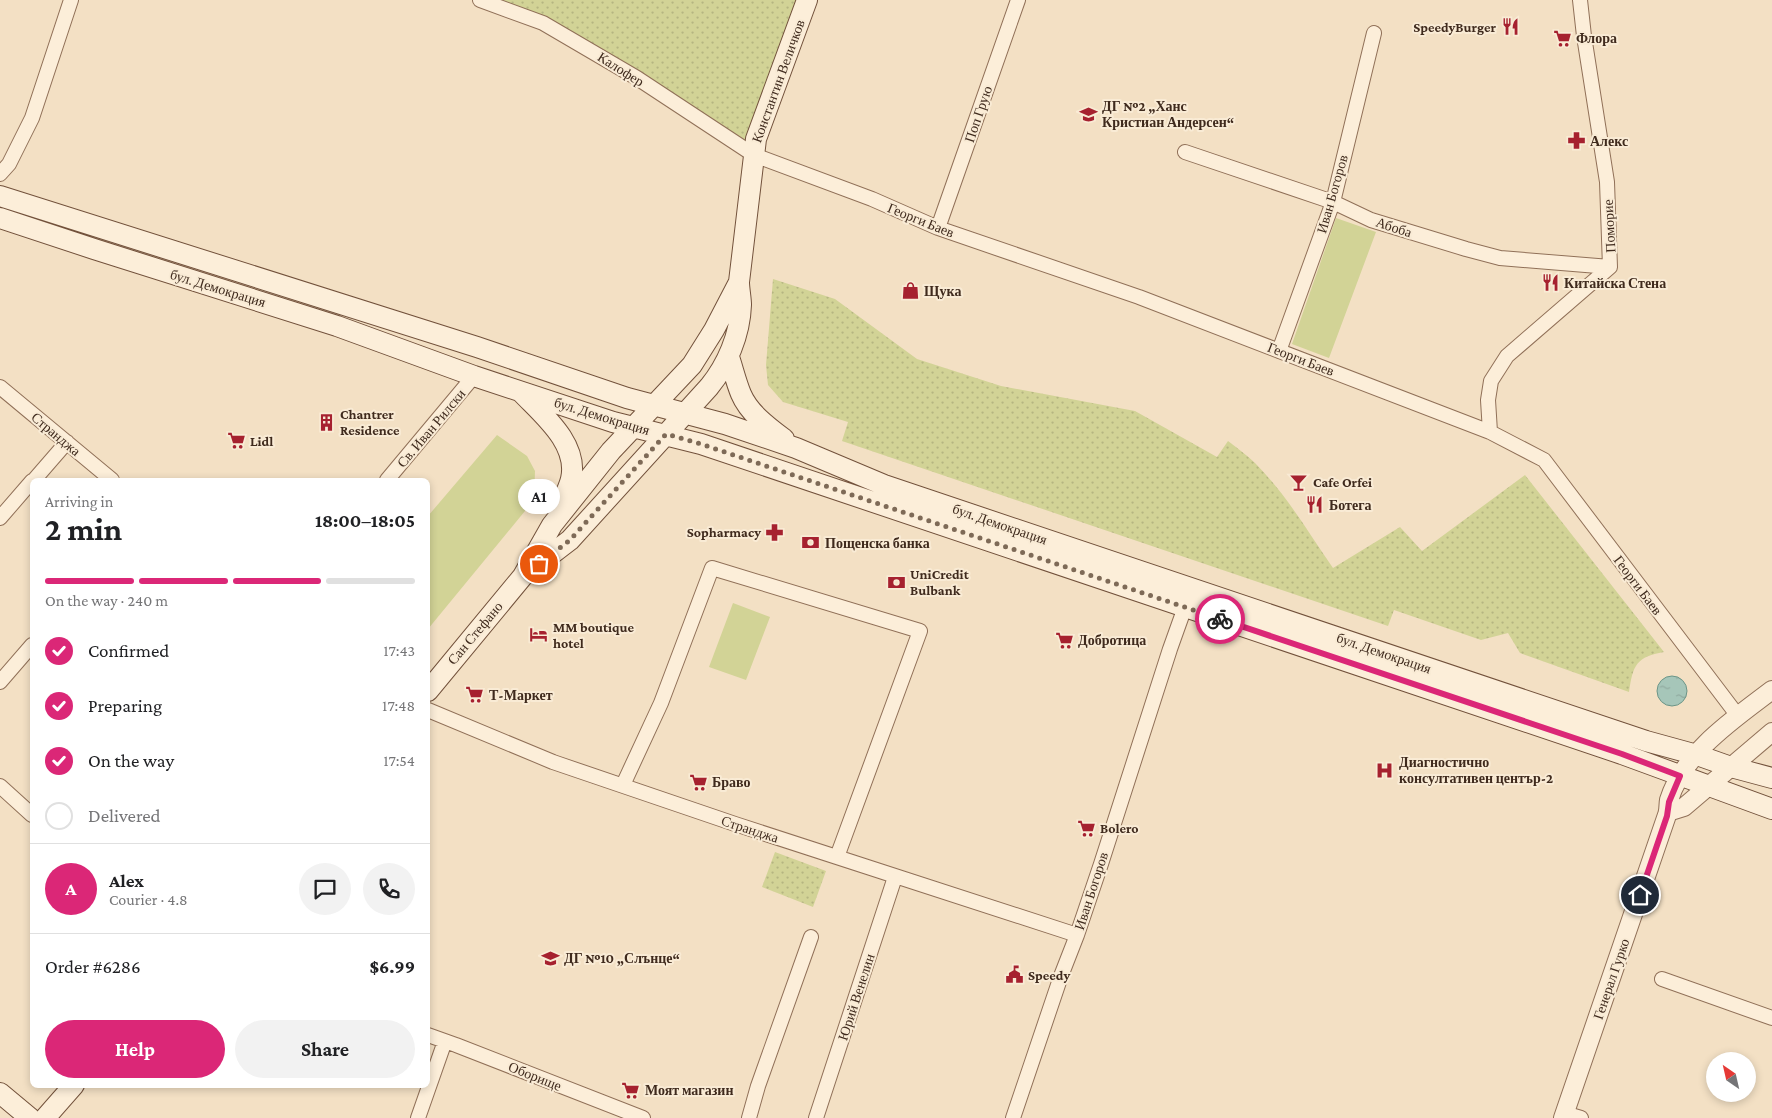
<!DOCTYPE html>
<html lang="en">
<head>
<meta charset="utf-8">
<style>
  :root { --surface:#fff; --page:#f2f2f2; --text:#202124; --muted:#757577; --line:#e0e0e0; --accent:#db2777 }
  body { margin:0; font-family:"Crimson Pro",serif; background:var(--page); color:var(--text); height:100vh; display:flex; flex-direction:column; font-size:19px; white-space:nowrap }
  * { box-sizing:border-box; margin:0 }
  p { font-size:16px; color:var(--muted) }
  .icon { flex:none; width:28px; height:28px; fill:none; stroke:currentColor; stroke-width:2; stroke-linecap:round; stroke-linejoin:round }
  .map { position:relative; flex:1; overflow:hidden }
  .drawer { position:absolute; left:30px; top:478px; width:400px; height:610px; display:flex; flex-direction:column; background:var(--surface); border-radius:8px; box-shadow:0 2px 8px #0003 }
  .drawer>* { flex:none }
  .needle { width:32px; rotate:326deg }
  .fabs { position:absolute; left:1706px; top:1052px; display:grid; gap:10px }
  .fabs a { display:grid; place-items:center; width:50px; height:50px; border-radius:50%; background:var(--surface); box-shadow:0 2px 8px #0003; font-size:25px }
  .pin { position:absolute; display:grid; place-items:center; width:42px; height:42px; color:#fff; margin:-21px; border:2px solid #fff; border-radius:50%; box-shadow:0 1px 5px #0007 }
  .courier { position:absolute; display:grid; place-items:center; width:50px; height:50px; margin:-25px; border:4px solid #db2777; border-radius:50%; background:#fff; color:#222; box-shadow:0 1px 6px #0007 }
  .bubble { position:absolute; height:35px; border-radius:18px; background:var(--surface); box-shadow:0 2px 8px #0003; font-size:16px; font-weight:700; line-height:35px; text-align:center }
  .head em { font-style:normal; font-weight:700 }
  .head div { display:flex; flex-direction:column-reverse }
  .head { display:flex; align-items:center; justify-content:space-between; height:85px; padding:0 15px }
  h1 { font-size:32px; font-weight:700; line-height:38px }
  .bar { display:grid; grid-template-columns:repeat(4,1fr); gap:8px 5px; align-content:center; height:60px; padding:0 15px }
  .bar i { height:6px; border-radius:4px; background:var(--line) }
  .bar .on { background:var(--accent) }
  .bar p { grid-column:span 4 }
  .line { display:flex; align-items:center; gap:12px; padding:0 15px; border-top:1px solid var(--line) }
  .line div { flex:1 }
  .round { display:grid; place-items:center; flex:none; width:52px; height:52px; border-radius:26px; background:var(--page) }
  ol { padding:0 15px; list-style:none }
  li { display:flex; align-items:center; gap:15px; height:55px }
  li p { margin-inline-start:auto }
  li .icon { padding:5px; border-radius:50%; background:var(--accent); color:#fff; stroke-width:4 }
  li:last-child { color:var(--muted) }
  li i { width:28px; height:28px; border:2px solid var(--line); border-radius:50% }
  .action { display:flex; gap:10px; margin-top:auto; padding:10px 15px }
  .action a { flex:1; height:58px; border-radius:30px; background:var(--accent); color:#fff; font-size:20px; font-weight:700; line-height:58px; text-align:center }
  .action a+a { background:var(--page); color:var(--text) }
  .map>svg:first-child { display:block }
  .park { fill:url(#park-dots) }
  .pitch { fill:#d2d396 }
  .water { fill:url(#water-ripples); stroke:#6c9587 }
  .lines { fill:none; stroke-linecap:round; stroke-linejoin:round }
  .minor-casing { stroke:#907058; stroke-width:16 }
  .tertiary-casing { stroke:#907058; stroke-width:20 }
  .secondary-casing { stroke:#72513b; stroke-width:22 }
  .minor { stroke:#fceed9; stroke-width:14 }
  .tertiary { stroke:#fceed9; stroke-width:18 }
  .secondary { stroke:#fceed9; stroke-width:20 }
  .done { stroke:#7e6a57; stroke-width:5; stroke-dasharray:0 9 }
  .route { stroke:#db2777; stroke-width:6 }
  .labels { text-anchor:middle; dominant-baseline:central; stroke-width:4; stroke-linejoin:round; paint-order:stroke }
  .poi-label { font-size:14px; font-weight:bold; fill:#3f2a1d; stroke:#f9ebd5; text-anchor:start }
  .street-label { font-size:14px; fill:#3f2a1d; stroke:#f9ebd5 }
</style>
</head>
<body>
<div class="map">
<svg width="1772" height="1118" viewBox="0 0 1772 1118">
  <defs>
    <pattern id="park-dots" width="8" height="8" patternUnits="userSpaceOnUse" patternTransform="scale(1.25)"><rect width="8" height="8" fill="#d2d396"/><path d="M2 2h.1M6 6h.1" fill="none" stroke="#b5b581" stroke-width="1.8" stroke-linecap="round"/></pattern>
    <pattern id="water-ripples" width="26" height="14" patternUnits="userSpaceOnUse" patternTransform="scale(1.25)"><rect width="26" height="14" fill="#a6c6b9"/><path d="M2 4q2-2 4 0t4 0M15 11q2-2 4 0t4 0" fill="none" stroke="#90aa9f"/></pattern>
  </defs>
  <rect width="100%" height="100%" fill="#f3e0c4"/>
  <path class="park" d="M480,0H807L754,155L597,54Z
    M773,279L835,299L917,359L1001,386L1135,411L1217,457L1228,441C1237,448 1247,455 1255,463C1286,494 1308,532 1333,568L1400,527L1422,551L1525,475L1664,652C1636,657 1633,665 1629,692L1520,653L1508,633L1481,640L1394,610L1388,626L842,441L848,422L783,402L768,385L766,365Z
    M775,852L826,871L813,907L762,887Z"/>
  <path class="pitch" d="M1336,218L1376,232L1329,358L1292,344Z
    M497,435L527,456L535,471L534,500L428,629V516Z
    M733,603L770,617L746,680L709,667Z"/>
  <path class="water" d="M1657 691a15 15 0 1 1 30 0a15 15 0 1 1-30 0Z"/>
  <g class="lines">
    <defs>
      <path id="minor" d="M480,0L543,23L637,78L754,155L872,199L938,228L1139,297L1490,432L1544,460L1738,716
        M1580,0L1584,36L1607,182L1610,267
        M1185,152L1333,202L1371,220L1466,249L1500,258L1610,267
        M0,174L9,164L32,118L71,0
        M938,228L1018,0
        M1279,351L1333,202L1374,33
        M0,387L112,480
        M1490,432L1488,400L1491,381L1507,356L1610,267
        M34,480L67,442
        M387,480L474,376
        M0,518L32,481
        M0,682L32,645
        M428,710L553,762L735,824L1077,935
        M623,785L661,703L712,568L920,631L837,857
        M0,786L32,815
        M1662,979L1772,1018
        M428,1035L456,1045L643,1118
        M1564,1113L1581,1118
        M418,1118L445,1041
        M749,1118L758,1086L811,937
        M816,1118L895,877
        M1013,1118L1061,976L1077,935L1101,864L1170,649L1185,607"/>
      <path id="tertiary" d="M1668,812L1684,807L1772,732
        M1563,1118L1667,815C1669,810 1668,805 1669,800C1684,752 1734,719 1772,690"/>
      <path id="secondary" d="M0,196L477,347L627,398L725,424L796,448L884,485L1646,741L1697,755L1731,767L1772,778
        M0,218L94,249L337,326L474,376L613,422L701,444L1622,754L1772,809
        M729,357C733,369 736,382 741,394C749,413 768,427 784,439
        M522,393C543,415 579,444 571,479C569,488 564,497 560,505
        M523,576L570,540L709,387C727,365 740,335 741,305C741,298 739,289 739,282L756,139L807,0
        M428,691L523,576L552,525L611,451L692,365L714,330L739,282
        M0,1093L30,1118
        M45,1118L74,1085"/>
    </defs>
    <use href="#minor" class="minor-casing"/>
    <use href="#tertiary" class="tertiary-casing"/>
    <use href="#secondary" class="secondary-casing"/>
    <use href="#minor" class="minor"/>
    <use href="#tertiary" class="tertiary"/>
    <use href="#secondary" class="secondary"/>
  </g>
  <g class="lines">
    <path class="done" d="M539,564L570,540L666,434L701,444L1220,619"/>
    <path class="route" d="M1220,619L1622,754L1680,776L1669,802L1667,816L1640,895"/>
  </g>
  <defs>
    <symbol id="restaurant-bare" viewBox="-9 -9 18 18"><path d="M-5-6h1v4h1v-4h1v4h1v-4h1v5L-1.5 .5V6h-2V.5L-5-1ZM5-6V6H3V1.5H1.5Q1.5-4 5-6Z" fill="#a6212f" stroke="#f9ebd5" stroke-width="2.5" paint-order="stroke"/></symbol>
    <symbol id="supermarket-bare" viewBox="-9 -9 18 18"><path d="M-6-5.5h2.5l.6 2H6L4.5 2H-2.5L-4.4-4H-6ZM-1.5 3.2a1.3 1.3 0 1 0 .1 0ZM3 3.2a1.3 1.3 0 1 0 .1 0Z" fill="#a6212f" stroke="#f9ebd5" stroke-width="2.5" paint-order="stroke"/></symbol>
    <symbol id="school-bare" viewBox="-9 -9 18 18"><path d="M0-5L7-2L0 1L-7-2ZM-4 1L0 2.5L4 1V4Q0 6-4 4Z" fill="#a6212f" stroke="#f9ebd5" stroke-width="2.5" paint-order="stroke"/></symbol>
    <symbol id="pharmacy-bare" viewBox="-9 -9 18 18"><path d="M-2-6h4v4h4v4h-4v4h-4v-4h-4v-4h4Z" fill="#a6212f" stroke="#f9ebd5" stroke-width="2.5" paint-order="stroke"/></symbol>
    <symbol id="shop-bare" viewBox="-9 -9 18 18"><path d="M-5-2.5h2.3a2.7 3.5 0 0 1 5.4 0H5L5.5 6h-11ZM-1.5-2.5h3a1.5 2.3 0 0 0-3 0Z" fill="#a6212f" stroke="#f9ebd5" stroke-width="2.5" paint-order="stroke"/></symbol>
    <symbol id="building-bare" viewBox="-9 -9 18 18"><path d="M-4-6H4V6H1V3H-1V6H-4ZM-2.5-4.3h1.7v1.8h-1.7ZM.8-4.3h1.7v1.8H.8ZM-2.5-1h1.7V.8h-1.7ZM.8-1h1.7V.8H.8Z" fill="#a6212f" stroke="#f9ebd5" stroke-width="2.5" paint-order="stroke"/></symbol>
    <symbol id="bar-bare" viewBox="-9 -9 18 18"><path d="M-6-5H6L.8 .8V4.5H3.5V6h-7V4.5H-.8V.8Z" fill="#a6212f" stroke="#f9ebd5" stroke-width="2.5" paint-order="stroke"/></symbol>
    <symbol id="bank-bare" viewBox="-9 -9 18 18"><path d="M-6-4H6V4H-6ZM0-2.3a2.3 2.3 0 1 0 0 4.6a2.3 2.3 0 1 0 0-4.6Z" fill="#a6212f" stroke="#f9ebd5" stroke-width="2.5" paint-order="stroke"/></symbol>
    <symbol id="hotel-bare" viewBox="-9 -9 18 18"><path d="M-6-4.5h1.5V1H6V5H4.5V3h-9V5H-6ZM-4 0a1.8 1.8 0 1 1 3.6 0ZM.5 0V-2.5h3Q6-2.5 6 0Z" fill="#a6212f" stroke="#f9ebd5" stroke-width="2.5" paint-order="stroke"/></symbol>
    <symbol id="hospital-bare" viewBox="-9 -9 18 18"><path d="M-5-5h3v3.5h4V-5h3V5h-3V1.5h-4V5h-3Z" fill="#a6212f" stroke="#f9ebd5" stroke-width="2.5" paint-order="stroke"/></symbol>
    <symbol id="civic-bare" viewBox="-9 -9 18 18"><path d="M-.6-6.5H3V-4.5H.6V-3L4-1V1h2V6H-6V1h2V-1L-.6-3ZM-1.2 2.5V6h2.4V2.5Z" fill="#a6212f" stroke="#f9ebd5" stroke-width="2.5" paint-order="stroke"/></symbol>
  </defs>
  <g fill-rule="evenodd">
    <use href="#restaurant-bare" x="1498" y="14" width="25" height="25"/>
    <use href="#supermarket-bare" x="1550" y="26" width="25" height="25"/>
    <use href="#school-bare" x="1076" y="102" width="25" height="25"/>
    <use href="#pharmacy-bare" x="1564" y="128" width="25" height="25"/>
    <use href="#restaurant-bare" x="1538" y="270" width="25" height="25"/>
    <use href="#shop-bare" x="898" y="278" width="25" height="25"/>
    <use href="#building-bare" x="314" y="410" width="25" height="25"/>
    <use href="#supermarket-bare" x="224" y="428" width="25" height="25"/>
    <use href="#bar-bare" x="1286" y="470" width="25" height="25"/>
    <use href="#restaurant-bare" x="1302" y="492" width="25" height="25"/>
    <use href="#pharmacy-bare" x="762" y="520" width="25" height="25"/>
    <use href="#bank-bare" x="798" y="530" width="25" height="25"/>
    <use href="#bank-bare" x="884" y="570" width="25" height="25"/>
    <use href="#hotel-bare" x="526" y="622" width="25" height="25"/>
    <use href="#supermarket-bare" x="1052" y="628" width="25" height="25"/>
    <use href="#supermarket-bare" x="462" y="682" width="25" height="25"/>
    <use href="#hospital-bare" x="1372" y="758" width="25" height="25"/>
    <use href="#supermarket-bare" x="686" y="770" width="25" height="25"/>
    <use href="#supermarket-bare" x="1074" y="816" width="25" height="25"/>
    <use href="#school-bare" x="538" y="946" width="25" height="25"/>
    <use href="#civic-bare" x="1002" y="962" width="25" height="25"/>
    <use href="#supermarket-bare" x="618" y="1078" width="25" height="25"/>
  </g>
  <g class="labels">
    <g class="poi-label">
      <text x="1496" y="27" text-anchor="end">SpeedyBurger</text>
      <text x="1576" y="38">Флора</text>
      <text x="1102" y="106">ДГ №2 „Ханс<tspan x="1102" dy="16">Кристиан Андерсен“</tspan></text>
      <text x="1590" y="141">Алекс</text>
      <text x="1564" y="283">Китайска Стена</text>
      <text x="924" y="291">Щука</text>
      <text x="340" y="414">Chantrer<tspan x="340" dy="16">Residence</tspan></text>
      <text x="250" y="441">Lidl</text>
      <text x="1313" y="482">Cafe Orfei</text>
      <text x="1329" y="505">Ботега</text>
      <text x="761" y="532" text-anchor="end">Sopharmacy</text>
      <text x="825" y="543">Пощенска банка</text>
      <text x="910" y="574">UniCredit<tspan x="910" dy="16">Bulbank</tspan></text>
      <text x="553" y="627">MM boutique<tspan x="553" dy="16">hotel</tspan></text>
      <text x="1078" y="640">Добротица</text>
      <text x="489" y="695">Т-Маркет</text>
      <text x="1399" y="762">Диагностично<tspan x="1399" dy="16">консултативен център-2</tspan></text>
      <text x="712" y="782">Браво</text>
      <text x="1100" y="828">Bolero</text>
      <text x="564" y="958">ДГ №10 „Слънце“</text>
      <text x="1028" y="975">Speedy</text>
      <text x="645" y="1090">Моят магазин</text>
    </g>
    <g class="street-label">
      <text transform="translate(621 69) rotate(32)">Калофер</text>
      <text transform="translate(778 81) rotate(-70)">Константин Величков</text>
      <text transform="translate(978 114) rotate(-71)">Поп Грую</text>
      <text transform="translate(1332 194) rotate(-74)">Иван Богоров</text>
      <text transform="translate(921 220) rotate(22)">Георги Баев</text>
      <text transform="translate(1609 226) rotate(-93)">Поморие</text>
      <text transform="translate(1394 227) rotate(18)">Абоба</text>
      <text transform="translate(218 288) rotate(17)">бул. Демокрация</text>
      <text transform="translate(1301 359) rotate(21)">Георги Баев</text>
      <text transform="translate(602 416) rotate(17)">бул. Демокрация</text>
      <text transform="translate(431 428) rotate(-50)">Св. Иван Рилски</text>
      <text transform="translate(56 434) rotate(40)">Странджа</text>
      <text transform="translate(1000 524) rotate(19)">бул. Демокрация</text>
      <text transform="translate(1638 585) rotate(53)">Георги Баев</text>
      <text transform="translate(475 633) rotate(-50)">Сан Стефано</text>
      <text transform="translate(1384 653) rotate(19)">бул. Демокрация</text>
      <text transform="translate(750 829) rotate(18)">Странджа</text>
      <text transform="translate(1091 891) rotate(-72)">Иван Богоров</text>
      <text transform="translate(1611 979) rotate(-71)">Генерал Гурко</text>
      <text transform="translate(856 997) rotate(-72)">Юрий Венелин</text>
      <text transform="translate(535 1076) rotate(22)">Оборище</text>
    </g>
  </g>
</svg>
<div class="fabs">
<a><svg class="needle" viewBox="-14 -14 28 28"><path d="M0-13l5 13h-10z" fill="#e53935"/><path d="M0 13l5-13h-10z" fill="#757577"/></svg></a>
</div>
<div class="pin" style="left:539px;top:564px;background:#ea580c"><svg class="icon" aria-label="bag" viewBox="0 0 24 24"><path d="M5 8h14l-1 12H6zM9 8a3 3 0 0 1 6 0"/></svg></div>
<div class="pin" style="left:1640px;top:895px;background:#1f2937"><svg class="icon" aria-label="home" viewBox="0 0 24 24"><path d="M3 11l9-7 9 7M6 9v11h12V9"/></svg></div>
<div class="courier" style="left:1220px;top:619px"><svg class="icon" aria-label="bike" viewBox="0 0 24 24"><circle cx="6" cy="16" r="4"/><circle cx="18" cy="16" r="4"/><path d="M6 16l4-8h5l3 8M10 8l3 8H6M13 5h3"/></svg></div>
<div class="bubble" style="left:518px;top:479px;width:42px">A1</div>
<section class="drawer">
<div class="head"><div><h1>2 min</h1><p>Arriving in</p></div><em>18:00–18:05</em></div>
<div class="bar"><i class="on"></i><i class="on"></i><i class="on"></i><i></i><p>On the way · 240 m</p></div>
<ol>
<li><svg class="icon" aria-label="check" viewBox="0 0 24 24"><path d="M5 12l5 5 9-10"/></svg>Confirmed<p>17:43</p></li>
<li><svg class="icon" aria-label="check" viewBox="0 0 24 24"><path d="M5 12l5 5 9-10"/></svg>Preparing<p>17:48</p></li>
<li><svg class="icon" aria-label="check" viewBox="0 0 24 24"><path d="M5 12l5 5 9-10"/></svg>On the way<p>17:54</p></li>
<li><i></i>Delivered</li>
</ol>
<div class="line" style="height:90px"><b class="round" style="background:var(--accent);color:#fff">A</b><div><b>Alex</b><p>Courier · 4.8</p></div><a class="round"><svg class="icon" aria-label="chat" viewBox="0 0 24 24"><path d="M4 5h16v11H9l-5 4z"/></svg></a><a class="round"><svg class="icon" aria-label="phone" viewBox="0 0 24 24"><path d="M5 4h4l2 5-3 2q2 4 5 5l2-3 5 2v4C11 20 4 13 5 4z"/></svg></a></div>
<div class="line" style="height:65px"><div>Order #6286</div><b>$6.99</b></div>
<div class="action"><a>Help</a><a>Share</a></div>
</section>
</div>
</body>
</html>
